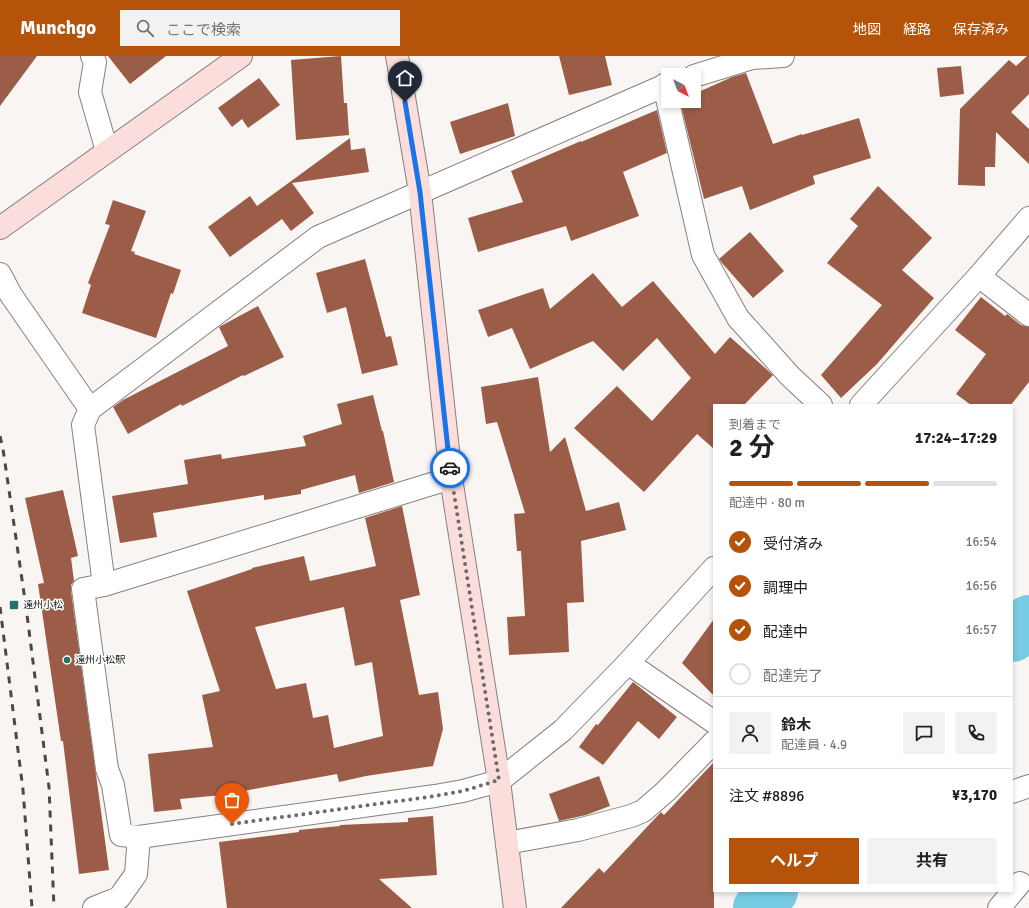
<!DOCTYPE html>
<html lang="ja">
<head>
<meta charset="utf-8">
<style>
  :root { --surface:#fff; --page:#f2f2f2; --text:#202124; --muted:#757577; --line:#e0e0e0; --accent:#b45309 }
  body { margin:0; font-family:Signika,"Noto Sans JP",sans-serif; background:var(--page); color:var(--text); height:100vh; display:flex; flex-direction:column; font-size:15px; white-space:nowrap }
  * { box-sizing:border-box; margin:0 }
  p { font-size:13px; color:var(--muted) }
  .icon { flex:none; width:22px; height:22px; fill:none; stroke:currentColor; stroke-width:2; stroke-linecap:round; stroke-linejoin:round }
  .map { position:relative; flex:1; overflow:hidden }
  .details { position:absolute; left:713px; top:348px; width:300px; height:488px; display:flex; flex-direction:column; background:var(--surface); border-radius:0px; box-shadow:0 2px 6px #0003 }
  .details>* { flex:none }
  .needle { width:26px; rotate:138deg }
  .buttons { position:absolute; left:661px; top:12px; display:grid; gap:8px }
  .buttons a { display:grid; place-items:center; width:40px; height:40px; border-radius:0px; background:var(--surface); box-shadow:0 2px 6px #0003; font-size:20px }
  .pin { position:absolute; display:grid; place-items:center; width:34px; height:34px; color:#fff; margin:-41px -17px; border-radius:50% 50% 50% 0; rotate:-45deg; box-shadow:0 0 4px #0007 }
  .pin .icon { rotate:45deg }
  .courier { position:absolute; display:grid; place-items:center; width:40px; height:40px; margin:-20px; border:3px solid #1a73e8; border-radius:50%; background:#fff; color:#222; box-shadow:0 1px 5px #0007 }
  .headline em { font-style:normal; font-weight:700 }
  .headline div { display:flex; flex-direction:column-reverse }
  .headline { display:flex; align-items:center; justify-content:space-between; height:68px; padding:0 16px }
  h1 { font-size:26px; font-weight:700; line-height:30px }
  .bar { display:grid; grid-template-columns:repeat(4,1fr); gap:6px 4px; align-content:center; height:48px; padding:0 16px }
  .bar i { height:5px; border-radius:3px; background:var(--line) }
  .bar .active { background:var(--accent) }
  .bar p { grid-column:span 4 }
  .line { display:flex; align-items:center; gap:10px; padding:0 16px; border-top:1px solid var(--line) }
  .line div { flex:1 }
  .round { display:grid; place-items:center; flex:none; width:42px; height:42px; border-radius:0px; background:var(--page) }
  ol { padding:0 16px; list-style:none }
  li { display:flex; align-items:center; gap:12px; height:44px }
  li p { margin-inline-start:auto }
  li .icon { padding:4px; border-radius:50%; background:var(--accent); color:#fff; stroke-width:4 }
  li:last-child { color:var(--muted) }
  li i { width:22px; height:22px; border:2px solid var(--line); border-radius:50% }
  .primary-button { display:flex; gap:8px; margin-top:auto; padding:8px 16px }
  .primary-button a { flex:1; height:46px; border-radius:0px; background:var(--accent); color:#fff; font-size:16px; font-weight:700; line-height:46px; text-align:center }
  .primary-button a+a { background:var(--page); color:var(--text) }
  header { display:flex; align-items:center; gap:24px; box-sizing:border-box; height:56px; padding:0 20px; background:var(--accent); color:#fff }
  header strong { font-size:19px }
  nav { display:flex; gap:22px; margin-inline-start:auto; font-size:14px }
  .search { width:280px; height:36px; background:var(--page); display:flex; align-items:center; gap:10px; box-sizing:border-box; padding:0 14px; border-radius:0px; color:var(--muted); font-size:15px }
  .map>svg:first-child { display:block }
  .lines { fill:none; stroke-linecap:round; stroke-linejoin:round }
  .river { stroke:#77cce3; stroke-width:52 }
  .building { fill:#9b5d47; fill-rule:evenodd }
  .street-casing { stroke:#858180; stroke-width:24 }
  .secondary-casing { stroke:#858180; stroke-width:24 }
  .street { stroke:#fff; stroke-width:22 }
  .secondary { stroke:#fbdedc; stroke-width:22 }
  .rail { stroke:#4b4948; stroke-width:3; stroke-dasharray:7 7; stroke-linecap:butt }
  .done { stroke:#6d6b69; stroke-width:4; stroke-dasharray:0 7.2 }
  .route { stroke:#1a73e8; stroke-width:5 }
  .poi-dot { fill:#28716c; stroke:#fff; stroke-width:1.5 }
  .labels { text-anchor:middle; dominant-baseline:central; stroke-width:3; stroke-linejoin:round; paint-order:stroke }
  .poi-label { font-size:10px; fill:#21201f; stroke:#fff; text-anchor:start }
</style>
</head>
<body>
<header>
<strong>Munchgo</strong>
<div class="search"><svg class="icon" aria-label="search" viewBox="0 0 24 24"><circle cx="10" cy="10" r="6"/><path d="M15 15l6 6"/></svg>ここで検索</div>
<nav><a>地図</a><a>経路</a><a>保存済み</a></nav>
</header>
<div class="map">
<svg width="1029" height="852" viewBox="0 0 1029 852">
  <rect width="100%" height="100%" fill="#f9f5f3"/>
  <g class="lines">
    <path class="river" d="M1012,580L1029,565
      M759,852L772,835"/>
  </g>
  <path class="building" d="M0,0H37L0,50Z
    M108,0H166L130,28Z
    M341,0L344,47H347L349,79L296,84L291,4Z
    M559,0H605L612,29L569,39Z
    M1027,0H1029V38L1011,56L1029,73V108L996,76L995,111H985V130L958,129L960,53L1009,4L1016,10Z
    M961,10L964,38L940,41L937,12Z
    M746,17L773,88L802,78V79L859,62L871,102L813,120L815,128L750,154L742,130L704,143L680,45H694V38L732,21Z
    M259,22L280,49L248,72L242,63L232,71L218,52Z
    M508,47L515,80L460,98L450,66Z
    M657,54L667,97L623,116L639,160L571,185L566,170L478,196L468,162L523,146L511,115L581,85V86Z
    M350,82L351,94L365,92L369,116L292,127L314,157L291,175L282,163L230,201L208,171L250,140L257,150Z
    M878,130L932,182L902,214L934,242L877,308L841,342L821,319L882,249L827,207L858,170L850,163Z
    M113,144L146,155L131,195L135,196L134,198L181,214L173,238L171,237L156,282L82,257L91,229L88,227L110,169L105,168Z
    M750,176L784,215L753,242L722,207L719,203Z
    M365,203L386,281L391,280L398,309L362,318L346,251L327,257L316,217Z
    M593,217L622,251L653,225L715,298L730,281L773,319L744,349H714V393L697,378L644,436L574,372L617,330L652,365L691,322L657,282L623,315L593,285L530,313L512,272L488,281L478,254L543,232L550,253Z
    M981,241L1005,260L1007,258L1021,269L1029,271V326L1011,349H971L956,338L986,298L955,274Z
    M258,250L284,301L244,320L243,319L182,350L181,348L128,378L113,351L123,344L228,290L219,271Z
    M538,321L550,396L565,381L586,455L619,446L626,474L581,485L584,546L567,547L569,596L509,599L507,561L525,560L521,495H517L514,458L525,457L497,366L486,368L481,331Z
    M373,339L382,375H383L394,426L359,437L355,419L301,434V438L264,444V439L153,457L157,481L120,487L112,440L188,428L184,404L221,398L222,403L306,390L303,380L342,368L337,348Z
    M63,434L78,500L71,502L74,525L71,529V535L109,814L79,818L63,685H61L38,528L44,527L25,442Z
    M402,450L420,539L400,544L419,639L438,636L443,673L433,710L366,720L339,726L337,718L243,735V737L180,743L182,753L154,756L148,698L213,691L202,639L220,635L187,535L252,513V512L304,500L310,525L376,510L365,462ZM344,551L355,610L372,606L383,680L334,692L328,659L313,662L306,627L276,633L255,571Z
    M714,563V640L682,607Z
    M633,626L677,661L659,683L638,665L603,709L579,691L596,668L598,669Z
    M714,706V852H561L599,812L604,817L661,756L664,759Z
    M599,720L610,750L586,759L559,765L549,738Z
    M433,760L437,819L379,823L412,852H227L219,786L299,776V774L340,770V769L408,766V762Z"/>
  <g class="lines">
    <defs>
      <path id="street" d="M92,0L95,6L90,36L107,95
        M694,20L752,2L783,0
        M664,29L703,199L738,262L790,320L821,349
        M0,218L11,239L90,353
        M979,220L1029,259
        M861,349L979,220L1029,162
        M451,422L104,529L83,533L107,713L113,729L121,779L139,781L435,740L463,735L499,725L563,674L628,607L714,512
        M104,529L83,369L90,353L318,181L668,28
        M628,607L714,666
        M1012,736L1029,730
        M507,787L578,774L631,760L643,755L666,735L714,686
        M94,852L119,842L136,818L139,781
        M999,852L1020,827"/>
      <path id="secondary" d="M397,0L420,136L451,422L499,725L515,852
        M0,172L241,0"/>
    </defs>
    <use href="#street" class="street-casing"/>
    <use href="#secondary" class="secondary-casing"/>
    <use href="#street" class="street"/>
    <use href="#secondary" class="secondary"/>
    <path class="rail" d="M0,380L3,393L26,551L49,731L54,852
      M0,551L23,734L32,852"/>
  </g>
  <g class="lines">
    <path class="done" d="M232,768L435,740L463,735L499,724L450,412"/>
    <path class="route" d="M405,46L420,136L450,412"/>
  </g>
  <g class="poi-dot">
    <rect x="9" y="544" width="10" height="10" rx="2"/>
    <circle cx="67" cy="604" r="4"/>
  </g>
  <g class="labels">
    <g class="poi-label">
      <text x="23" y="549">遠州小松</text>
      <text x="75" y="604">遠州小松駅</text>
    </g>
  </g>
</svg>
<div class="buttons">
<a><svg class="needle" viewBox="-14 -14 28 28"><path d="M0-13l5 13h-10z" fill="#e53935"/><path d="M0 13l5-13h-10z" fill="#757577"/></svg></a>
</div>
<div class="pin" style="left:232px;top:768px;background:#ea580c"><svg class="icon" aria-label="bag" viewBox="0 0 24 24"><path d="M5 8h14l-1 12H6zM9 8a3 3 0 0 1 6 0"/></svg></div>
<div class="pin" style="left:405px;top:46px;background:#1f2937"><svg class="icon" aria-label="home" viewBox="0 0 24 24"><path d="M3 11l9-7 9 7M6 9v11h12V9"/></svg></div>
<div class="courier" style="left:450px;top:412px"><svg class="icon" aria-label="car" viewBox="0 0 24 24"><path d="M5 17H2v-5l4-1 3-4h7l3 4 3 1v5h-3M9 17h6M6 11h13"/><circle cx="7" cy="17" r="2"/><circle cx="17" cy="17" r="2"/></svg></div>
<section class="details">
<div class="headline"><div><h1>2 分</h1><p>到着まで</p></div><em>17:24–17:29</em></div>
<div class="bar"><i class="active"></i><i class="active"></i><i class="active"></i><i></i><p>配達中 · 80 m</p></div>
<ol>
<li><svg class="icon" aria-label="check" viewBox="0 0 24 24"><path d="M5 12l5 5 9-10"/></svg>受付済み<p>16:54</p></li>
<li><svg class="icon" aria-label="check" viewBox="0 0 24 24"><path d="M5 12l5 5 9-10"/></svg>調理中<p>16:56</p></li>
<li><svg class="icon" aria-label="check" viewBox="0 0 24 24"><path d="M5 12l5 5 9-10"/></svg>配達中<p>16:57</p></li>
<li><i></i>配達完了</li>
</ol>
<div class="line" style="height:72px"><a class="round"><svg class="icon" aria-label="person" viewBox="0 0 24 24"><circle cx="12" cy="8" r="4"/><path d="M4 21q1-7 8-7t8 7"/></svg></a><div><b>鈴木</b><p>配達員 · 4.9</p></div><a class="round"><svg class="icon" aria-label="chat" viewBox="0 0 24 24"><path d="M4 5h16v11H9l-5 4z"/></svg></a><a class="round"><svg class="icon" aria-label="phone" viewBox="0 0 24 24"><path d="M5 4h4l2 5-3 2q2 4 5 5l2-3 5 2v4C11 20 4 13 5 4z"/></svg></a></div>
<div class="line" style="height:52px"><div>注文 #8896</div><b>¥3,170</b></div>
<div class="primary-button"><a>ヘルプ</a><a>共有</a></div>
</section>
</div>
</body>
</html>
